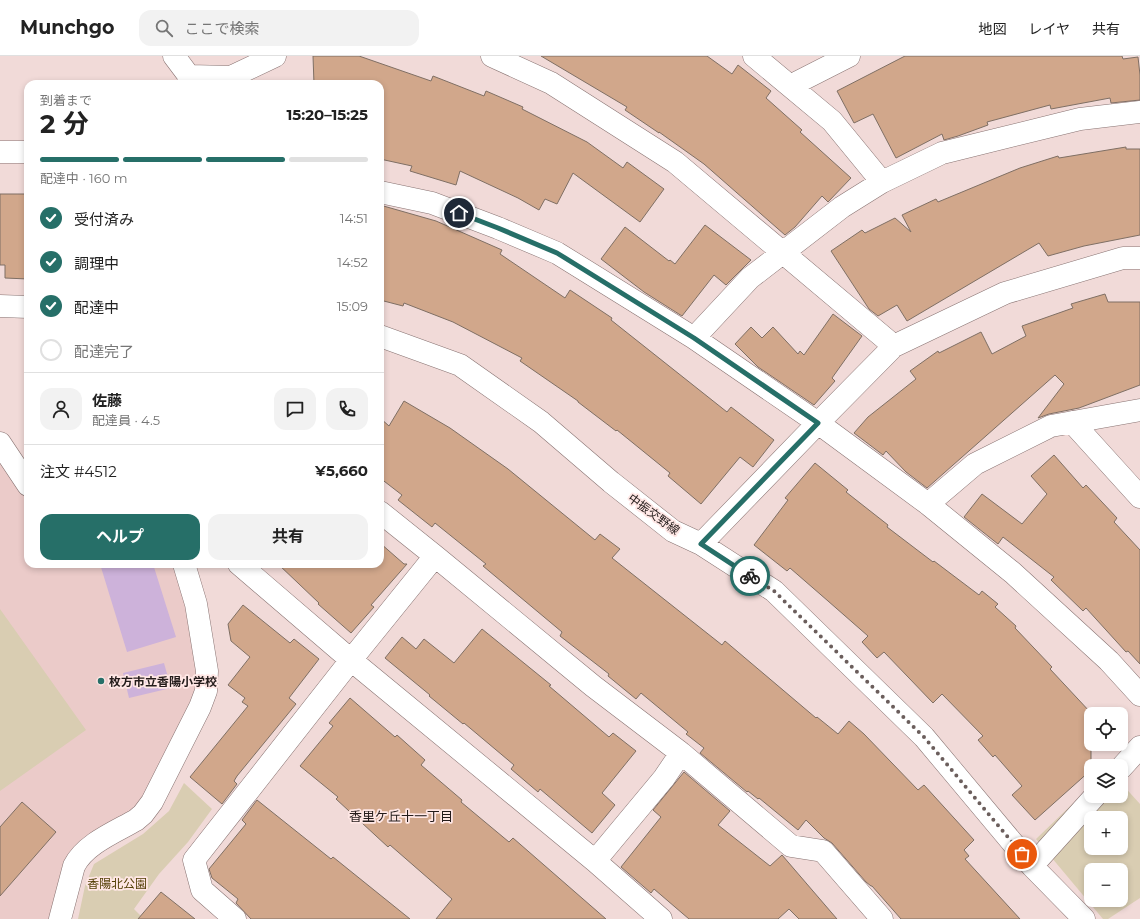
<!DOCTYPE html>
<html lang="ja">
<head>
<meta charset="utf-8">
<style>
  :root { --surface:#fff; --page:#f2f2f2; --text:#222; --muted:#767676; --line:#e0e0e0; --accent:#266f68 }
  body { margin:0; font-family:Montserrat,"Noto Sans JP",sans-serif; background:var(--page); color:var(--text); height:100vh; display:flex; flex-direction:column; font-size:15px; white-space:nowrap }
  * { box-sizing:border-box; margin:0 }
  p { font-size:13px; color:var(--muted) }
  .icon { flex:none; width:22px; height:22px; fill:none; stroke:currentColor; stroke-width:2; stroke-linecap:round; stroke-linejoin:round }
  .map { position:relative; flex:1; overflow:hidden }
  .side { position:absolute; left:24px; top:24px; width:360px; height:488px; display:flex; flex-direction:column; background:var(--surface); border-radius:12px; box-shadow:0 2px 6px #0003 }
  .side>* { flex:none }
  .tools { position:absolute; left:1084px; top:651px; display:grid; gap:8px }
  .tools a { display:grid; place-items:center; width:44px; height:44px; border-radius:8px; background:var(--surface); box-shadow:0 2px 6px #0003; font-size:20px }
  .pin { position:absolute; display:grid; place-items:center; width:34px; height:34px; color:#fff; margin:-17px; border:2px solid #fff; border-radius:50%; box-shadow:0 1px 4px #0007 }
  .courier { position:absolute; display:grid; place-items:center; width:40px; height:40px; margin:-20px; border:3px solid #266f68; border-radius:50%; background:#fff; color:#222; box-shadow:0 1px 5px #0007 }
  .summary em { font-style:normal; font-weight:700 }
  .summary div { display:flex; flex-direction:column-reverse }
  .summary { display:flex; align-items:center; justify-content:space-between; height:68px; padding:0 16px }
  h1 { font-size:26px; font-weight:700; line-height:30px }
  .bar { display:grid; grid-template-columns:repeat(4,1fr); gap:6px 4px; align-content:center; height:48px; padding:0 16px }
  .bar i { height:5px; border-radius:3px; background:var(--line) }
  .bar .current { background:var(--accent) }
  .bar p { grid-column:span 4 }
  .line { display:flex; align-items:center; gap:10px; padding:0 16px; border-top:1px solid var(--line) }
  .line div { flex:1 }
  .round { display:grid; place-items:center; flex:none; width:42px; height:42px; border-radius:12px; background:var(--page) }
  ol { padding:0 16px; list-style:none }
  li { display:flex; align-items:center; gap:12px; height:44px }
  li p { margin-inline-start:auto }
  li .icon { padding:4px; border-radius:50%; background:var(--accent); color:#fff; stroke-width:4 }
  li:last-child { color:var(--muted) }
  li i { width:22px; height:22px; border:2px solid var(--line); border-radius:50% }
  .button { display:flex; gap:8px; margin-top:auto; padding:8px 16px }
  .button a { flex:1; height:46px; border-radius:12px; background:var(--accent); color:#fff; font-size:16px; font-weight:700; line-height:46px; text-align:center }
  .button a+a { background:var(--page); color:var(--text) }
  header { display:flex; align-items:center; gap:24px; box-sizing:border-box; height:56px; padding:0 20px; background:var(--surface); border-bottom:1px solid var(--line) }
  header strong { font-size:19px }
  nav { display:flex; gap:22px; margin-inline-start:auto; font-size:14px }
  .search { width:280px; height:36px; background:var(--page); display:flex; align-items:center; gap:10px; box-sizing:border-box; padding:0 14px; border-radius:12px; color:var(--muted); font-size:15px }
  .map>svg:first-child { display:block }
  .built { fill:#ebcbc9 }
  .green { fill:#d9cdb2; fill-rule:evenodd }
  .water { fill:#cdb2da }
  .building { fill:#d1a78b; stroke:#7f6f64 }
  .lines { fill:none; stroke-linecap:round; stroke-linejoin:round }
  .minor-casing { stroke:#887372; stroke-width:23 }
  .minor { stroke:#fff; stroke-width:22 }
  .done { stroke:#6b5e5c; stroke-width:4; stroke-dasharray:0 7.2 }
  .route { stroke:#266f68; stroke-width:5 }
  .poi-dot { fill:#266f68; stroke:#ffe7e5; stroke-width:1.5 }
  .labels { text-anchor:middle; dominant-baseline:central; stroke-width:3.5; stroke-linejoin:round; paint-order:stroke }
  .street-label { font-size:12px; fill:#231b1a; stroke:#ffe7e5 }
  .poi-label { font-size:12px; font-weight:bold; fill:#231b1a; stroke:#ffe7e5; text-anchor:start }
  .park-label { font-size:12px; fill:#523e04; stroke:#ffe7e5 }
  .neighbourhood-label { font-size:13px; fill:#231b1a; stroke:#ffe7e5 }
</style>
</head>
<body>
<header>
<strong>Munchgo</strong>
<div class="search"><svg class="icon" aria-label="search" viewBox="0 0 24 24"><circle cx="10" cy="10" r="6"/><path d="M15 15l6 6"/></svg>ここで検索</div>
<nav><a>地図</a><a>レイヤ</a><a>共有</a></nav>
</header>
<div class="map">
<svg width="1140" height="863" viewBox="0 0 1140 863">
  <rect width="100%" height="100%" fill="#f1dad8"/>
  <path class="built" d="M0,395L28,437V508H180L202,635L148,744L86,788L56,863H0Z"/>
  <path class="green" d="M0,553L86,674L0,735Z
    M184,727L212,753L188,786L159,818L134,853L144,863H78L85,830L94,808L143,778L169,755Z
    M1121,727L1140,748V842L1108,863H1103L1036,783L1091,730V740H1121ZM1091,762H1121V792H1091ZM1091,814H1121V844H1091Z"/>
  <path class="water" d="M100,508H153L176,581L127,596Z
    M164,607L171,632L129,642L123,617Z"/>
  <path class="building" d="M313,0H359L431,25L433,20L484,40L486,35L523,51L522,53L587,86L623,112L627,106L664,133L640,166L573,117L557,148L545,143L539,154L518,142L460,115L456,129L410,115L412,110L380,103V28H314Z
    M541,0H707L732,18L738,9L771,35L766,42L802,74L800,76L851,122L828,146L822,140L795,171L785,179L704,108L659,76V77L625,54L627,51Z
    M905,0H1122L1123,3L1138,1L1140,19V44L1111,47L1110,42L1051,53L1050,49L987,66L988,69L958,80L944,84L942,78L896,102L873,58L854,67L837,35Z
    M1126,91V93H1140V179L1084,190L1048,200L1039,187L907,265L897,249L878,260L869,253L831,195L862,174L865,177L895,162L911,176L902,159L936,143L938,146L1020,112L1058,100L1059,102Z
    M0,138H28V223L5,222V209H0Z
    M380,149L436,165L502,194L500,198L565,242L570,234L612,262L611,264L727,356L731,351L774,384L753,411L740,401L701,448L668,420L670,417L617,374L616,375L578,346V345L520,305L522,302L453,266L404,247L403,250L380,244Z
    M705,169L751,204L726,229L714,219L682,260L644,236L601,203L625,171L669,205L670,204L675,208Z
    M1105,238L1108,246H1140V329L1079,352L1049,358L1038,362L1064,328L1055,319L927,432L906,416L886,395L883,399L854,377L868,361L916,323L910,315L938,295L939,297L981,276L992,298L1026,280L1022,270L1073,252L1071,248Z
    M833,258L862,280L832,322L835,325L814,349L758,311L735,288L751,271L762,282L773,271L798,298L800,295L804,299Z
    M404,345L450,372L508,413L595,484L600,478L620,493L612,502L722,589L725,585L816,662L817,661L838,678L849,665L864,678L918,734L924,729L974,784L964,794L969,800L965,803L1020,863H901L872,830H871L866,826L832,787L824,782L806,764L798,774L759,742L758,743L748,735L747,736L700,697L704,692L686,678L688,676L641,637L636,643L608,620L609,618L560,580L562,576L483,510L486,508L435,467L432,471L398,444L402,439L380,422V362L389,370Z
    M1054,399L1083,432L1086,429L1117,462L1114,466L1140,494V608L1128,595L1126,596L1086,552L1083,555L1051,524L1054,521L1003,481L998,488L964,461L982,438L1022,468L1047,438L1031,420Z
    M815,407L848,434L846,436L888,469L887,471L933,506L934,505L979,539L982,535L998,548L995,551L1016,570L1015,572L1052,611L1050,613L1091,657V714L1035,764L1012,739L1022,730L995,699L993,701L978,684L983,680L942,638L933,647L884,596L877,602L862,586L868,580L828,545L790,512L787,515L754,489L788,444L785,442Z
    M380,487L404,508H407L371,549L374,551L351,577L318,548L319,547L278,508H380Z
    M243,549L290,587L294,583L319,603L289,642L296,648L237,720L234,725L237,728L222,748L190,721L248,650L242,646L245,642L228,629L250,601L231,585L228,568Z
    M482,573L551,629L549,630L609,681L613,677L636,695L602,737L615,749L592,777L540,733L538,736L511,713L514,709L464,667L463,668L429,640L430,639L385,602L402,581L416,593L424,583L454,607Z
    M350,642L395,681L397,679L425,704L421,709L462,744L461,746L509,786L513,782L606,863H436L452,843L390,789L388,791L336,743L338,741L300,710L333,670L329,667Z
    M684,716L730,755L718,769L770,810L782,799L837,863H799L789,853L778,863H689L654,833L651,837L621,811L661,761L653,754Z
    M257,744L331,803L333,801L410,863H251L236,847L238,843L212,822L209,813L246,768L242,764Z
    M22,746L56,776L0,840V771Z
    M161,836L195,863H138Z"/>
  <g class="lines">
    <defs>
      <path id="minor" d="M174,0L189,20L188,28
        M492,0L551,27L675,106L894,290L1005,237L1123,202H1140
        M754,0L832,65L882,126
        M189,20L231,21L275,0
        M790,30L849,0
        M0,96H28
        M380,136L432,147L498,172L557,197L694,282L818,367L894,290
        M0,250L28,251
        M380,280L460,309L541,366L611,426L673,475L701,488L774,535L924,681L1032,810L1084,863
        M694,282L750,222L842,151L882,126L942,97L1080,63L1140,56
        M1072,366L1140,441
        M0,387L28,429
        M928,448L975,408L1051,370L1140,354
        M380,456L435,500L593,630L681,697L664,722L595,805
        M701,488L818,367L928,448L1013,517L1109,605L1140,639
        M239,508L351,604L595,805L661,863
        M681,697L791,790L823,795L882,863
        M1121,712L1140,691
        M1032,810L1095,740
        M60,863L74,810C85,788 115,776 136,764L143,758L152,746L200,651L206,635L207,615L196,548L184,508
        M235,863L202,834L194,804L351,604L435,500"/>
    </defs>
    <use href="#minor" class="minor-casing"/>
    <use href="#minor" class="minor"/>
  </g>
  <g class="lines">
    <path class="done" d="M750,520L774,535L924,681L1022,798"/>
    <path class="route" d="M459,157L498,172L557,197L694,282L818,367L701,488L750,520"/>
  </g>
  <circle class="poi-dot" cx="101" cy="625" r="4"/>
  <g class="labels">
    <g class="street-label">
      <text transform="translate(654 458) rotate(36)">中振交野線</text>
    </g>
    <g class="poi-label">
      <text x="109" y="625">枚方市立香陽小学校</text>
    </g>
    <g class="park-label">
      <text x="117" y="827">香陽北公園</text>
    </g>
    <g class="neighbourhood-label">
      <text x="401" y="760">香里ケ丘十一丁目</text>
    </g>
  </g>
</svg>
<div class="tools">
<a><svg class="icon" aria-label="locate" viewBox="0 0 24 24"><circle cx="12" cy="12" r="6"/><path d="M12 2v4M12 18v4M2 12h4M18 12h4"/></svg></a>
<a><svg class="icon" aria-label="layers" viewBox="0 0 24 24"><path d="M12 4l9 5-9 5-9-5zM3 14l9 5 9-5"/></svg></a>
<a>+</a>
<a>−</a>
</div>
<div class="pin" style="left:1022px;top:798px;background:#ea580c"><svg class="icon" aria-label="bag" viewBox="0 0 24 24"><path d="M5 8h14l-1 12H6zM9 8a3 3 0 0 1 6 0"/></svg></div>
<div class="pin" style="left:459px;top:157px;background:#1f2937"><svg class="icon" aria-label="home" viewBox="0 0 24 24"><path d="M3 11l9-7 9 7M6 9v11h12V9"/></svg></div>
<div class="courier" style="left:750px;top:520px"><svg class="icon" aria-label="bike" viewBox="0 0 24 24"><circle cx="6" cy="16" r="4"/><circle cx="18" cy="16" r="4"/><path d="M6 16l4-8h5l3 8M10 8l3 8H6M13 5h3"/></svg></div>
<section class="side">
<div class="summary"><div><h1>2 分</h1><p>到着まで</p></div><em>15:20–15:25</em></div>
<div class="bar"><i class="current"></i><i class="current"></i><i class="current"></i><i></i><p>配達中 · 160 m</p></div>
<ol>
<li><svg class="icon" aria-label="check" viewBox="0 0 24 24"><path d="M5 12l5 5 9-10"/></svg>受付済み<p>14:51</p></li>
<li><svg class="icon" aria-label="check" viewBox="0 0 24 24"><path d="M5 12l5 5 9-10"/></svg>調理中<p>14:52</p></li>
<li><svg class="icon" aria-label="check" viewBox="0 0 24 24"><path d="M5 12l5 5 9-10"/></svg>配達中<p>15:09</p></li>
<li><i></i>配達完了</li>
</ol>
<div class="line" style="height:72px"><a class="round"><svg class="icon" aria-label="person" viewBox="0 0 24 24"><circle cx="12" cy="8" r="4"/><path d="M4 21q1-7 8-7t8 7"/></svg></a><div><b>佐藤</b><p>配達員 · 4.5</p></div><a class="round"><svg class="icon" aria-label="chat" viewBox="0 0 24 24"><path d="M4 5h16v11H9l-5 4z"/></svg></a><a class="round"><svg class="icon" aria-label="phone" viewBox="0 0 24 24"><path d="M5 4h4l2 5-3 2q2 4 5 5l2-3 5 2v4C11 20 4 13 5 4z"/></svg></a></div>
<div class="line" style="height:52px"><div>注文 #4512</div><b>¥5,660</b></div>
<div class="button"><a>ヘルプ</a><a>共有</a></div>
</section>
</div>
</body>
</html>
